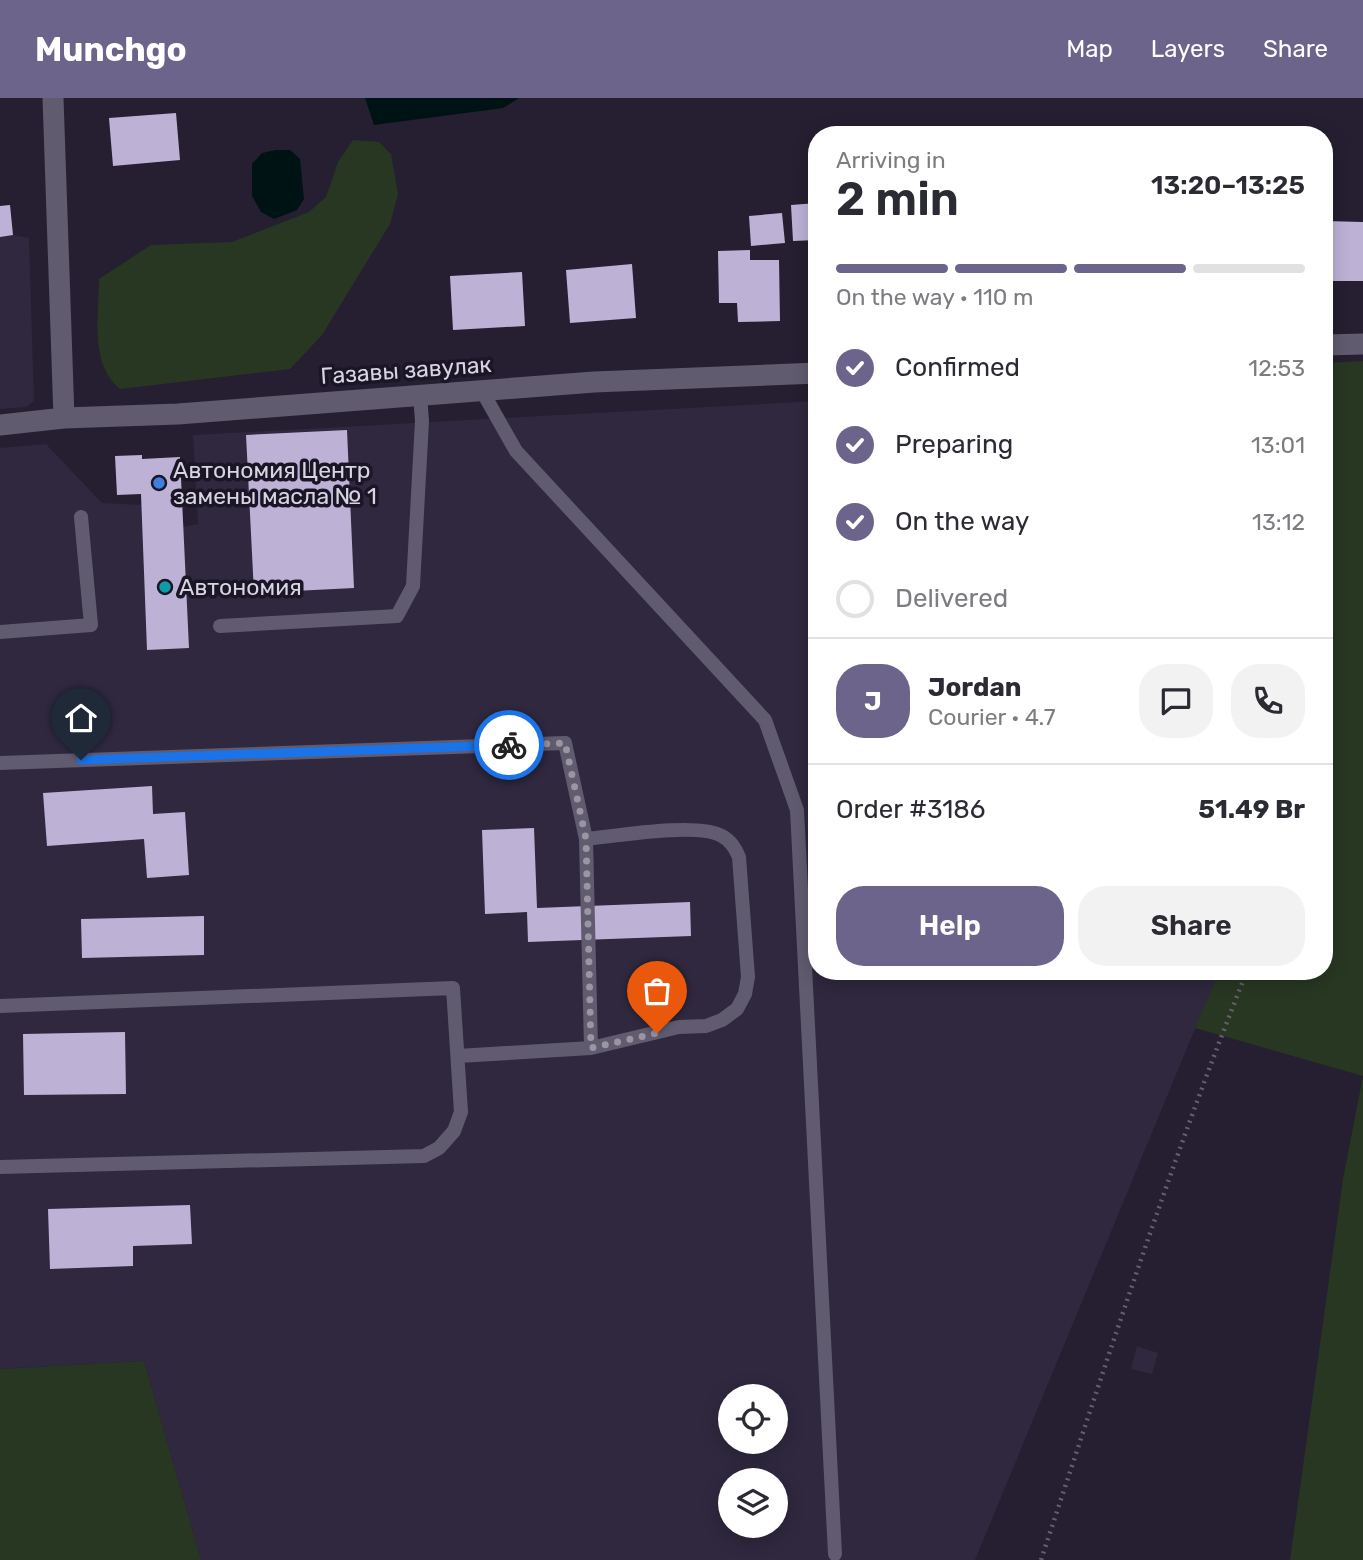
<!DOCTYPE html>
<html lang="en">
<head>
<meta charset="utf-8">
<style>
  :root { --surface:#fff; --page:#f2f2f3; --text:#2b2b33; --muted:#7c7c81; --line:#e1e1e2; --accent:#6c648b }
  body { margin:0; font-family:Rubik,sans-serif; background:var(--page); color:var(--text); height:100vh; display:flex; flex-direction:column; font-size:26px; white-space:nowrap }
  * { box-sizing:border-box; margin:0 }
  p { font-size:23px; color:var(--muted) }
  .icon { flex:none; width:38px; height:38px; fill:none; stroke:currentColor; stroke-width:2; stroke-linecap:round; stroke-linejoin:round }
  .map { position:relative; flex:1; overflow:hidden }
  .drawer { position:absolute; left:808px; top:28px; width:525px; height:854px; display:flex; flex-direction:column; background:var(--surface); border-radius:28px; box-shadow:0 4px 18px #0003 }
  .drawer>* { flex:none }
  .fabs { position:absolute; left:718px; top:1286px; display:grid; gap:14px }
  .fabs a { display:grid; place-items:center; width:70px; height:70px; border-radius:50%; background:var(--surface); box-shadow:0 4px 18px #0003; font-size:35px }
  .pin { position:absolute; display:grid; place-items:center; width:60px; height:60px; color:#fff; margin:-72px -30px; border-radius:50% 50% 50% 0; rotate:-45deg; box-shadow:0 0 7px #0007 }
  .pin .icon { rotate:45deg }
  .courier { position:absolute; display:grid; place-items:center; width:70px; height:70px; margin:-35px; border:5px solid #1a73e8; border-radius:50%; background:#fff; color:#222; box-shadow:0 2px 9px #0007 }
  .summary em { font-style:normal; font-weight:600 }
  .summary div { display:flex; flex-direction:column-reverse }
  .summary { display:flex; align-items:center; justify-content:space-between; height:119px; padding:0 28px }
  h1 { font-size:46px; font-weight:600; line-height:52px }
  .bar { display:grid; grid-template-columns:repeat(4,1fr); gap:10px 7px; align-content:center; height:84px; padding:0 28px }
  .bar i { height:9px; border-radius:5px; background:var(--line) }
  .bar .current { background:var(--accent) }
  .bar p { grid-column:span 4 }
  .line { display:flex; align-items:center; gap:18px; padding:0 28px; border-top:2px solid var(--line) }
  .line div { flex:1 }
  .round { display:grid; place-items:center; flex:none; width:74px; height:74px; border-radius:28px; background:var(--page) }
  ol { padding:0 28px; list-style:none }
  li { display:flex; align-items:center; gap:21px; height:77px }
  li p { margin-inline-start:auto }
  li .icon { padding:7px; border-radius:50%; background:var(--accent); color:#fff; stroke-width:4 }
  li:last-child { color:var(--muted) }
  li i { width:38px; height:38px; border:4px solid var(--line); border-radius:50% }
  .button { display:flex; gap:14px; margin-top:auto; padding:14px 28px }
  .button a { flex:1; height:80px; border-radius:28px; background:var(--accent); color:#fff; font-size:28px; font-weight:600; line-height:80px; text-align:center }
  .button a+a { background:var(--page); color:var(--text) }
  header { display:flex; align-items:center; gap:42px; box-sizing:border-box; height:98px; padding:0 35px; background:var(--accent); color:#fff }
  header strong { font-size:33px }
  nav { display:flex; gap:38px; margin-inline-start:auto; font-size:24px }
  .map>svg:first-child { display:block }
  .built { fill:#2f283f; fill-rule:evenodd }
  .green { fill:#283722 }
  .water { fill:#001314 }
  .building { fill:#bdb2d6 }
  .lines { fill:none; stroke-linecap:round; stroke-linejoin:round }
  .path { stroke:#645f6f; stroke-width:4.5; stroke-dasharray:2 5; stroke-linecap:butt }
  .lane { stroke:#615b70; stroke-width:14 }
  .street { stroke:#615b70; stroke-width:21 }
  .done { stroke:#9995a3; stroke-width:7; stroke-dasharray:0 12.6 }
  .route { stroke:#1a73e8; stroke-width:9 }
  .shop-dot { fill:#3f7fe0; stroke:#1b1627; stroke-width:2.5 }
  .culture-dot { fill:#0f9aa8; stroke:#1b1627; stroke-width:2.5 }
  .labels { text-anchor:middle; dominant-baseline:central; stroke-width:7; stroke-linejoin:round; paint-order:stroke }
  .street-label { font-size:23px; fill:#d8d5e1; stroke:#1b1627 }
  .poi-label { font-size:23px; fill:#d8d5e1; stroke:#1b1627; text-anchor:start }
</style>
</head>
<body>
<header>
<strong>Munchgo</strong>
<nav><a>Map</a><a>Layers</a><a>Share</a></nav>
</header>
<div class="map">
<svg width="1363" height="1462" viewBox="0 0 1363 1462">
  <rect width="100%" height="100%" fill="#251f31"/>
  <path class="built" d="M10,107L13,137L29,140L34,303L26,309L0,311V108Z
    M817,303V873H1219L975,1462H201L144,1263L0,1271V350L46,346L102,405L142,407L183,429L198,426L193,337ZM730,1298H775V1344H730ZM730,1382H775V1428H730Z
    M1137,1248L1158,1255L1152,1276L1131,1271Z"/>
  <path class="green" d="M353,42L379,44L391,56L398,96L390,126L322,237L290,271L120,291C89,266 99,217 99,181L151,147L232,144L309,114L326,99L338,64Z
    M1363,263V1462H1290L1343,1081L1363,978L1195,930L1219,873H1325V265Z
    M144,1263L201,1462H0V1271Z"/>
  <path class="water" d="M365,0H519L503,10L374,27Z
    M276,52H290L300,61L304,101L297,112L274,121L261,114L252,98V66L262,55Z"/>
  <path class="building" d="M176,15L180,62L113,68L109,20Z
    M817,105V142L793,143L791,107Z
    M10,107L13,137L0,139V108Z
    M782,115L785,145L751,148L749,118Z
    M1325,123L1363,124V183H1325Z
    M750,152V162H779L780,223L738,224L737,205H719L718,153Z
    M632,166L636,220L570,225L566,172Z
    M808,170H817V219H810Z
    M522,174L525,228L453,232L450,178Z
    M347,332L354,490L254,495L246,337Z
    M142,357V361L180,359L189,550L147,552L141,396L117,397L115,358Z
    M152,688L153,716L185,714L189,777L147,780L144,741L47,748L43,695Z
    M534,730L537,810L690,804L691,838L528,844L527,814L485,816L482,732Z
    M204,818V857L82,860L81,821Z
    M125,934L126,996L24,997L23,936Z
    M190,1107L192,1146L133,1148V1168L50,1171L48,1111Z"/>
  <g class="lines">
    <path class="path" d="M1041,1462C1106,1265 1170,1066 1247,873"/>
    <path class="lane" d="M482,293L516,353L765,622L797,712L835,1456
      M220,528L397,518L413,488L422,323L420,297
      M0,534L91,527L81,419
      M0,665L565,645L586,741C616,738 698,724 722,738C731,743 735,750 739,759L748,879L745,896L737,911L722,922L706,928L679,929L591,950L458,958
      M586,741L591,950
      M0,908L453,890L461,1014L454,1033L439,1050L424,1058L0,1069"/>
    <path class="street" d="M53,0L64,320
      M1325,247L1363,246
      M0,327L64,320L178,316L594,284L817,275"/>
  </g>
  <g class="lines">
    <path class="done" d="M509,647L565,645L586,741L591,950L657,935"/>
    <path class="route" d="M81,662L509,647"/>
  </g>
  <circle class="shop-dot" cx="159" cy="385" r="7"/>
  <circle class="culture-dot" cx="165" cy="489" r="7"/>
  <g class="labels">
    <g class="street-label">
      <text transform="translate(406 272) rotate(-4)">Газавы завулак</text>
    </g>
    <g class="poi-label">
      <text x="173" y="372">Автономия Центр<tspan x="173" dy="26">замены масла № 1</tspan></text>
      <text x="179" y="489">Автономия</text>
    </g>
  </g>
</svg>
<div class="fabs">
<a><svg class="icon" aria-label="locate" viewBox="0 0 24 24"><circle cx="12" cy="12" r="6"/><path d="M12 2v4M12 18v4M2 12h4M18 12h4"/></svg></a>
<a><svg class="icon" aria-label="layers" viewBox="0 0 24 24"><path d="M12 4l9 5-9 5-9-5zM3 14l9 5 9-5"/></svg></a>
</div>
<div class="pin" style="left:657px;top:935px;background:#ea580c"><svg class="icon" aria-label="bag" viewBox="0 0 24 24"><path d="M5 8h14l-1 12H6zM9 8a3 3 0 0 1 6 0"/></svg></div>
<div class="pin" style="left:81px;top:662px;background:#1f2937"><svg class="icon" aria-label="home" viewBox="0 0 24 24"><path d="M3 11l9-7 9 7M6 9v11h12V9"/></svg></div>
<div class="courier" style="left:509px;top:647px"><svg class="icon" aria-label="bike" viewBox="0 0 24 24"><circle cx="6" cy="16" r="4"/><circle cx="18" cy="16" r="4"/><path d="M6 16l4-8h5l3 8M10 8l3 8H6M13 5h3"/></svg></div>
<section class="drawer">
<div class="summary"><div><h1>2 min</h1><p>Arriving in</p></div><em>13:20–13:25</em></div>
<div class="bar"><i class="current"></i><i class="current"></i><i class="current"></i><i></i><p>On the way · 110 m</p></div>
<ol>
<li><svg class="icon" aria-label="check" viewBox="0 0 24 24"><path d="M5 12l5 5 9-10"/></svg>Confirmed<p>12:53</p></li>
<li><svg class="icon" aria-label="check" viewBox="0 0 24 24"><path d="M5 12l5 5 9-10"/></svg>Preparing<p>13:01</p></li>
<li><svg class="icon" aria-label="check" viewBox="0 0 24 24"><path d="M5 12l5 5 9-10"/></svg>On the way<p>13:12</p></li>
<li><i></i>Delivered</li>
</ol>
<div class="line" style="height:126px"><b class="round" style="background:var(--accent);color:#fff">J</b><div><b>Jordan</b><p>Courier · 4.7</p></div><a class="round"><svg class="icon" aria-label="chat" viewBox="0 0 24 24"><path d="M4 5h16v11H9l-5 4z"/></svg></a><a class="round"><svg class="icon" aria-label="phone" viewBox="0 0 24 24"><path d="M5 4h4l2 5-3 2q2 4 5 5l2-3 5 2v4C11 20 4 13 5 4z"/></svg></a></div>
<div class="line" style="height:91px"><div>Order #3186</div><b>51.49 Br</b></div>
<div class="button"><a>Help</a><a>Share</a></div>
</section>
</div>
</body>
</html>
